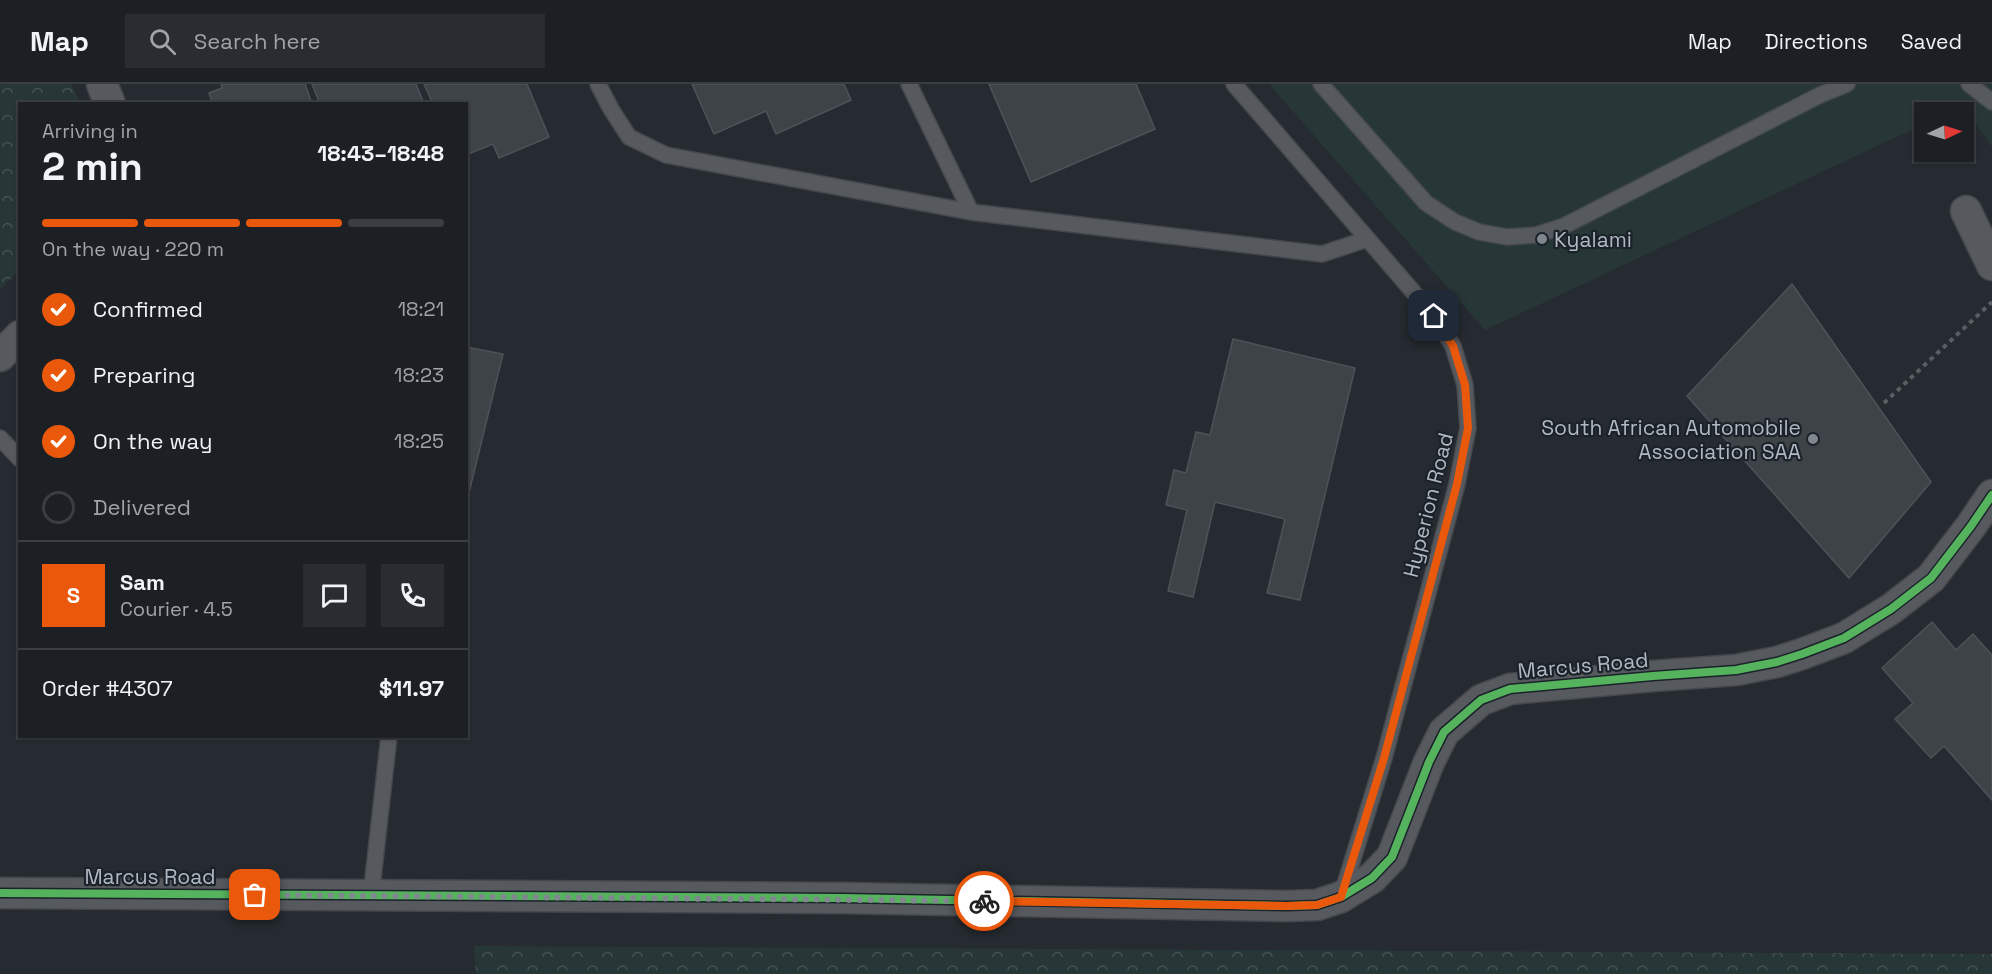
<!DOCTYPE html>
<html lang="en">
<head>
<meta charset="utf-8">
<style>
  :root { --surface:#1c2025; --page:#292d32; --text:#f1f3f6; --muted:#a0a3a7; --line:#3a3e42; --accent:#ea580c }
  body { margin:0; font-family:"Space Grotesk",sans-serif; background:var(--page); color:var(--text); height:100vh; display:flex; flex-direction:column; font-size:22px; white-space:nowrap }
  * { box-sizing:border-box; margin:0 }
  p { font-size:20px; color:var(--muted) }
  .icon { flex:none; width:33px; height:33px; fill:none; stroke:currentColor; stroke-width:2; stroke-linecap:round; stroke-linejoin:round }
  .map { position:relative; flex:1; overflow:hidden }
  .drawer { position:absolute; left:18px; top:18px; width:450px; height:636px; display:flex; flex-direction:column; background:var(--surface); border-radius:0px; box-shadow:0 2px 4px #0004,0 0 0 2px var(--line) }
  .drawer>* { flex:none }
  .needle { width:39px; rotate:86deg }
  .buttons { position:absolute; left:1914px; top:18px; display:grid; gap:12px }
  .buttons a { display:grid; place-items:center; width:60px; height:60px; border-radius:0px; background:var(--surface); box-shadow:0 2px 4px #0004,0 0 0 2px var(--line); font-size:30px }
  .pin { position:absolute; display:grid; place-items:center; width:51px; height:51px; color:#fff; margin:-26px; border-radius:12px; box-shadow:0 3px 9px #0006 }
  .courier { position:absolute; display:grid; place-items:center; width:60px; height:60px; margin:-30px; border:4px solid #ea580c; border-radius:50%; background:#fff; color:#222; box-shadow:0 2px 8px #0007 }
  .overview em { font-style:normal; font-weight:600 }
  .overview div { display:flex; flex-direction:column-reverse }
  .overview { display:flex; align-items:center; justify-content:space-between; height:102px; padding:0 24px }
  h1 { font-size:39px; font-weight:600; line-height:45px }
  .bar { display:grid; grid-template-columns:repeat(4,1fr); gap:9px 6px; align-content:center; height:72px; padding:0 24px }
  .bar i { height:8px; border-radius:4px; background:var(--line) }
  .bar .current { background:var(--accent) }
  .bar p { grid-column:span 4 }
  .line { display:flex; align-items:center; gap:15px; padding:0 24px; border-top:2px solid var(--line) }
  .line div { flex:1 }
  .round { display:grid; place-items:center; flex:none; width:63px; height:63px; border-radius:0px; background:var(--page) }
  ol { padding:0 24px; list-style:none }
  li { display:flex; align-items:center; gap:18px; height:66px }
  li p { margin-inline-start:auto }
  li .icon { padding:6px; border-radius:50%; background:var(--accent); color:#fff; stroke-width:4 }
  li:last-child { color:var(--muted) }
  li i { width:33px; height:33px; border:3px solid var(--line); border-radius:50% }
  header { display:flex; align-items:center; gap:36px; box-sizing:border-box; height:84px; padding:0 30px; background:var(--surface); border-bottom:2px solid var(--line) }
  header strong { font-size:28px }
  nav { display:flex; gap:33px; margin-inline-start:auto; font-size:21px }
  .search { width:420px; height:54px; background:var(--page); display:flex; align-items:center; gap:15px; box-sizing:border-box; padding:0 21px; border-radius:0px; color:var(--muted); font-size:22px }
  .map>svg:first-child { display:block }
  .forest { fill:url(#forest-crowns) }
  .pitch { fill:#273737 }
  .building { fill:#3e4348; stroke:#4e5259; stroke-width:1.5 }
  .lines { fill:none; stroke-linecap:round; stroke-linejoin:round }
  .service-casing { stroke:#44474c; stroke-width:18 }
  .minor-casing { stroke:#44474c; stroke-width:33 }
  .path { stroke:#5a5e63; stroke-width:4; stroke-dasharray:4.5 4.5; stroke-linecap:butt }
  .service { stroke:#565a5f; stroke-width:15 }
  .minor { stroke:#565a5f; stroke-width:30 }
  .cycleway-casing { stroke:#1b222a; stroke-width:11 }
  .cycleway { stroke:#56b35d; stroke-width:8 }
  .done { stroke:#80878f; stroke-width:6; stroke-dasharray:0 10.8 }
  .route { stroke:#ea580c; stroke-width:8 }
  .poi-dot { fill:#80878f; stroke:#1b222a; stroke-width:2 }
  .labels { text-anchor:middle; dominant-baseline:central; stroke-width:4.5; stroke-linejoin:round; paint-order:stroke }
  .poi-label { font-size:21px; fill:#b0b8c2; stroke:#1b222a; text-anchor:start }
  .street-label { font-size:21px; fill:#b0b8c2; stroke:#1b222a }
</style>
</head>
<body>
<header>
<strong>Map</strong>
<div class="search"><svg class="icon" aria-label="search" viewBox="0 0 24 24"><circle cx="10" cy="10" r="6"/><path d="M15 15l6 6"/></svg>Search here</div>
<nav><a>Map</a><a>Directions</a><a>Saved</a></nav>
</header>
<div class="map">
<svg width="1992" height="890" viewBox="0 0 1992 890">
  <defs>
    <pattern id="forest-crowns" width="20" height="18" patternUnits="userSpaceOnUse" patternTransform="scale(1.5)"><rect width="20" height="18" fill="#273737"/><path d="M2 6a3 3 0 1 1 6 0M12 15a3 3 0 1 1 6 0" fill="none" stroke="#445252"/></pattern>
  </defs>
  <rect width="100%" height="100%" fill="#262b31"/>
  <path class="forest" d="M0,0H71L80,19L20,20L19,186L0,206Z
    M474,862L1992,870V890H476Z"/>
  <path class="pitch" d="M1269,0H1992V63L1964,22L1950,28H1924V40L1485,246Z"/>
  <path class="building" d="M221,0H305L312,20H213L209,9L222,4Z
    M312,0H416L424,20H320Z
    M424,0H527L549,53L499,74L493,60L466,71V20H433Z
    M692,0H844L851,16L776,50L766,27L714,50Z
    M989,0H1136L1155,45L1031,98Z
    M1792,200L1931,398L1849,494L1687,312Z
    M1233,255L1355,284L1300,516L1267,509L1285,435L1215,418L1193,513L1168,507L1187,426L1166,421L1174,386L1186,389L1196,348L1210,351Z
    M466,263L503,270L468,413L466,412Z
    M1932,538L1956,566L1973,550L1992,571V716L1944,662L1931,674L1895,635L1913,619L1882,584Z"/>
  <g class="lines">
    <defs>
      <path id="service" d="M598,0L611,25L629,53L666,71L971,128L909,0
        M1234,0L1434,232L1453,262L1465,301L1468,344L1457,400L1384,674L1342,810
        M1321,0L1426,119L1455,138L1479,148L1507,153L1536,151L1564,142L1820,11L1847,0
        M1969,0L1992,18
        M971,128L1322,170L1367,155
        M0,354L20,375
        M371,812L389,652"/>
      <path id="minor" d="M102,0L110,20
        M1966,127L1992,181
        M0,272L20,252
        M0,809L843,814L1287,822L1317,821L1341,813L1372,794L1392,773L1429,678L1444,648L1481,616L1510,605L1653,592L1736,586L1777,578L1802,570L1844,554L1891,525L1931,494L1971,442L1992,411"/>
    </defs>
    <use href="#service" class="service-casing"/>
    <use href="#minor" class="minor-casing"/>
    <path class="path" d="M1884,319L1992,218"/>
    <use href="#service" class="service"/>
    <use href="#minor" class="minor"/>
    <defs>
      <path id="cycleway" d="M0,809L843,814L1287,822L1317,821L1341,813L1372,794L1392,773L1429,678L1444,648L1481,616L1510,605L1653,592L1736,586L1777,578L1802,570L1844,554L1891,525L1931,494L1971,442L1992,411"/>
    </defs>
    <use href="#cycleway" class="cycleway-casing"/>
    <use href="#cycleway" class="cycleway"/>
  </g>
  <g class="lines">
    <path class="done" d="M255,811L984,817"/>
    <path class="route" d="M984,817L1287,822L1317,821L1341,813L1384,674L1457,400L1468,344L1465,301L1453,262L1434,232"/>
  </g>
  <g class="poi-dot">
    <circle cx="1542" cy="155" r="6"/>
    <circle cx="1813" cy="355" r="6"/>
  </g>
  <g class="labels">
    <g class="poi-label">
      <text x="1554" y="155">Kyalami</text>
      <text x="1801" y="343" text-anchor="end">South African Automobile<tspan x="1801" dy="24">Association SAA</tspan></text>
    </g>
    <g class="street-label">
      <text transform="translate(1428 421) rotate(-76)">Hyperion Road</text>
      <text transform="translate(1583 581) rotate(-5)">Marcus Road</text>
      <text x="150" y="792">Marcus Road</text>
    </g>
  </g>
</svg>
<div class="buttons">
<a><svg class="needle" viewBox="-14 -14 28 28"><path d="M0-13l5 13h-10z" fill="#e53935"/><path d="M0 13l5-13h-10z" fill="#a0a3a7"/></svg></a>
</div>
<div class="pin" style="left:255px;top:811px;background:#ea580c"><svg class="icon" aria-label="bag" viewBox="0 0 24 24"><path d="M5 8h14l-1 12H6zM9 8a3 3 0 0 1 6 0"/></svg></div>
<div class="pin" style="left:1434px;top:232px;background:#1f2937"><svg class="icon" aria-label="home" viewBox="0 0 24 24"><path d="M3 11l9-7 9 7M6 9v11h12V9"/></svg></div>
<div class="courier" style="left:984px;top:817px"><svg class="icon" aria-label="bike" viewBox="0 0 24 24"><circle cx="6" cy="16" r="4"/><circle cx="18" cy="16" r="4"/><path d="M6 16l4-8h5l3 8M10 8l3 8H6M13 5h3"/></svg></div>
<section class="drawer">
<div class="overview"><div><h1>2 min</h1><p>Arriving in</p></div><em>18:43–18:48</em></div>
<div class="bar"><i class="current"></i><i class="current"></i><i class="current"></i><i></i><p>On the way · 220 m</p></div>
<ol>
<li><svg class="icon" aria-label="check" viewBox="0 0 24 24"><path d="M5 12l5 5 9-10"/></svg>Confirmed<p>18:21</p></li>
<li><svg class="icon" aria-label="check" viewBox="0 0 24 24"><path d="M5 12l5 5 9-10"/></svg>Preparing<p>18:23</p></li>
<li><svg class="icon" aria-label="check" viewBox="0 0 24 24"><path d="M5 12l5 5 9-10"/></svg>On the way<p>18:25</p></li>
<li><i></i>Delivered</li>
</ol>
<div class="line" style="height:108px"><b class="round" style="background:var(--accent);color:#fff">S</b><div><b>Sam</b><p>Courier · 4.5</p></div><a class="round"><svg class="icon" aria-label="chat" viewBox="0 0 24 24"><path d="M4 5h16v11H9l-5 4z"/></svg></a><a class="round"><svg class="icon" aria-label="phone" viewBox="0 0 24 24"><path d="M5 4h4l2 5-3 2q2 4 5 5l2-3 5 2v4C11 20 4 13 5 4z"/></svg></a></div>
<div class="line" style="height:78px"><div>Order #4307</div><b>$11.97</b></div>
</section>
</div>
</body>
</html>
